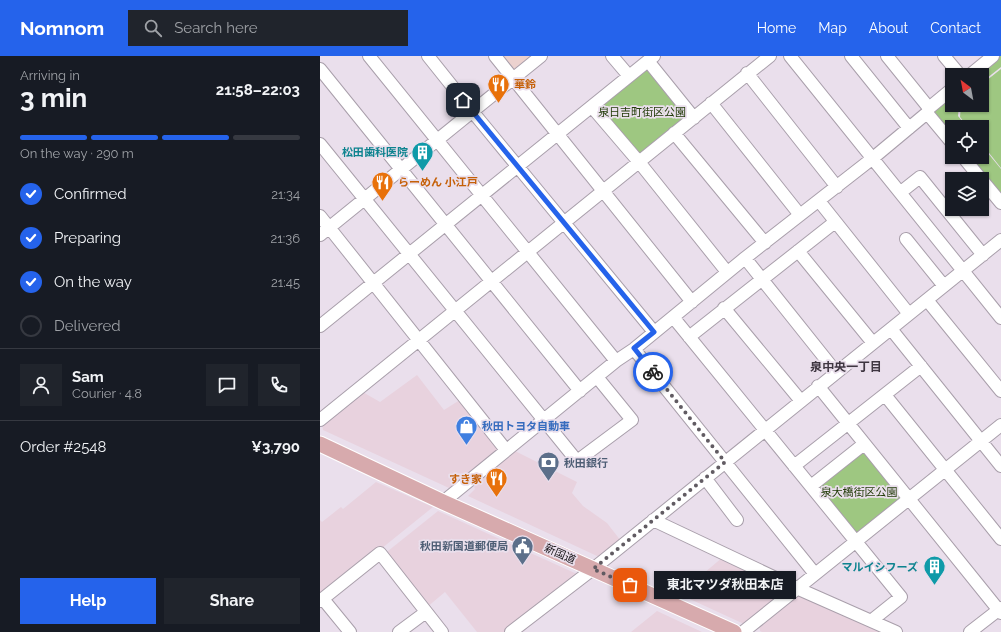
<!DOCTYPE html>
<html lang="en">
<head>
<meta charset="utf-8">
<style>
  :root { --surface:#171b24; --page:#20242c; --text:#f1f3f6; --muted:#9ea1a6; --line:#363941; --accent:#2563eb }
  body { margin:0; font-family:Raleway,"Noto Sans JP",sans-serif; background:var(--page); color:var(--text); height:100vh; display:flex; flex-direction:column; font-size:15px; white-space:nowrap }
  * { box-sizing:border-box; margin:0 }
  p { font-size:13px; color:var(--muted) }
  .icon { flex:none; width:22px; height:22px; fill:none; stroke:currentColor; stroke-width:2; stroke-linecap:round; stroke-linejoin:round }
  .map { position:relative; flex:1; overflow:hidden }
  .sheet { display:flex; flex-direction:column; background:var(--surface); width:320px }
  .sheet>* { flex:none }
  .needle { width:26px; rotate:328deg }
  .tools { position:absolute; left:625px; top:12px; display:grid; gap:8px }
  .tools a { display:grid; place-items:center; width:44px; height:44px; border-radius:0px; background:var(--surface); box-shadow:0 1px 3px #0004; font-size:20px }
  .pin { position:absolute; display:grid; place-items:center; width:34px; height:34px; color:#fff; margin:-17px; border-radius:8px; box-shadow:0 2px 6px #0006 }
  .courier { position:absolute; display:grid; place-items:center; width:40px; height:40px; margin:-20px; border:3px solid #2563eb; border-radius:50%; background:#fff; color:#222; box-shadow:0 1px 5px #0007 }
  .bubble { position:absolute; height:28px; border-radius:0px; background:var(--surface); box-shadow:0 1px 3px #0004; font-size:13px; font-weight:700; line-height:28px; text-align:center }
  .overview em { font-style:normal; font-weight:700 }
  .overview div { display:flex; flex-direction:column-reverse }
  .overview { display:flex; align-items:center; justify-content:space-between; height:68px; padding:0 20px }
  h1 { font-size:26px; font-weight:700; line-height:30px }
  .bar { display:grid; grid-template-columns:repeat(4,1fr); gap:6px 4px; align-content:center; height:48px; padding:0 20px }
  .bar i { height:5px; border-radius:3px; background:var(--line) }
  .bar .current { background:var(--accent) }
  .bar p { grid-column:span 4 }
  .line { display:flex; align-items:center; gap:10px; padding:0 20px; border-top:1px solid var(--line) }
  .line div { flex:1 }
  .round { display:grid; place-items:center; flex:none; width:42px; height:42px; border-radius:0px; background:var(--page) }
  ol { padding:0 20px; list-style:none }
  li { display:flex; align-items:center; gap:12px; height:44px }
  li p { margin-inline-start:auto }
  li .icon { padding:4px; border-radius:50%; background:var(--accent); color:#fff; stroke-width:4 }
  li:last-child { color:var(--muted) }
  li i { width:22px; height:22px; border:2px solid var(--line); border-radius:50% }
  .action { display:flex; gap:8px; margin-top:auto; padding:8px 20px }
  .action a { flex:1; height:46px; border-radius:0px; background:var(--accent); color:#fff; font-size:16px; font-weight:700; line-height:46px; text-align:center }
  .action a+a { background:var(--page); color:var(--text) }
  header { display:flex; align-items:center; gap:24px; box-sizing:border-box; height:56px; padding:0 20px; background:var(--accent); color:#fff }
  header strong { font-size:19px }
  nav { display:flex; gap:22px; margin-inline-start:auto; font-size:14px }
  .search { width:280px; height:36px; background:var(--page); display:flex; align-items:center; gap:10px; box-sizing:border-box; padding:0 14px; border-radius:0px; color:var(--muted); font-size:15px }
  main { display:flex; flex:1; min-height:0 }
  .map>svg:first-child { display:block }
  .commercial { fill:#e8d2de }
  .education { fill:#ecd2cf }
  .park { fill:#9ec781 }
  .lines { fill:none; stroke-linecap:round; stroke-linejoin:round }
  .minor-casing { stroke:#a99fab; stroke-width:14 }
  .major-casing { stroke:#fff; stroke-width:17 }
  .minor { stroke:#fff; stroke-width:12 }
  .major { stroke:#d7aaad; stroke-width:15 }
  .done { stroke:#615b62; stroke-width:4; stroke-dasharray:0 7.2 }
  .route { stroke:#2563eb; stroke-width:5 }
  .labels { text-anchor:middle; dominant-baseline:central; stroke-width:3.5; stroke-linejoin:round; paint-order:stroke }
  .food-label { font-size:11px; font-weight:bold; fill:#c56008; stroke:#eadfec; text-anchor:start }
  .park-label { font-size:11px; fill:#223c08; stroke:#eadfec }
  .culture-label { font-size:11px; font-weight:bold; fill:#0d838f; stroke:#eadfec; text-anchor:end }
  .shop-label { font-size:11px; font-weight:bold; fill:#366cbe; stroke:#eadfec; text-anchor:start }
  .service-label { font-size:11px; font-weight:bold; fill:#4e5e75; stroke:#eadfec; text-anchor:start }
  .street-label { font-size:11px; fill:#171418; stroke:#eadfec }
  .neighbourhood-label { font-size:12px; font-weight:bold; fill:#3f3641; stroke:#eadfec }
</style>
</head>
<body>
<header>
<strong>Nomnom</strong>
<div class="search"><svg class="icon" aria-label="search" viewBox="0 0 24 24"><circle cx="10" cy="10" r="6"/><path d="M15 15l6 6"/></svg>Search here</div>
<nav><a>Home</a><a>Map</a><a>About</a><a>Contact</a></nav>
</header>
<main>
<section class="sheet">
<div class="overview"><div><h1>3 min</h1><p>Arriving in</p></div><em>21:58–22:03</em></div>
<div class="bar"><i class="current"></i><i class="current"></i><i class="current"></i><i></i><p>On the way · 290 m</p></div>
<ol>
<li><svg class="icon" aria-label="check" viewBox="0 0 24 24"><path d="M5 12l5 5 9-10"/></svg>Confirmed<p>21:34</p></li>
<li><svg class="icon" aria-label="check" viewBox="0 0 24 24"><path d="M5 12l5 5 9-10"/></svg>Preparing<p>21:36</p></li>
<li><svg class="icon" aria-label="check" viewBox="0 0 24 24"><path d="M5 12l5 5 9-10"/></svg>On the way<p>21:45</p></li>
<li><i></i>Delivered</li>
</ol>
<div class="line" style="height:72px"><a class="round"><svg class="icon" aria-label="person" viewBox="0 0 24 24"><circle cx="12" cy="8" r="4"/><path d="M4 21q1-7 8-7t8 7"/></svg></a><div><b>Sam</b><p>Courier · 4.8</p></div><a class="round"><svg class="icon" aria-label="chat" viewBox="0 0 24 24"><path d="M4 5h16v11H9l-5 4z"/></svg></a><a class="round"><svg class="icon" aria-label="phone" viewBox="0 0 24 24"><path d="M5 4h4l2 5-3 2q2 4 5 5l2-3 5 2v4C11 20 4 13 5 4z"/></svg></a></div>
<div class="line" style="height:52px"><div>Order #2548</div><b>¥3,790</b></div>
<div class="action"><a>Help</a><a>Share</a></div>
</section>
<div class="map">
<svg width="681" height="576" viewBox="0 0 681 576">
  <rect width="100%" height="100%" fill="#eadfec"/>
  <path class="commercial" d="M97,319L124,354L143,342L182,391L132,432H129L3,374L2,366L41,335L60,346Z
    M193,394L257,426L252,437L263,450L287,467L301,485L281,500H277L148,440L155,433L154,431L161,424L160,422Z
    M56,426L113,451L0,542V464L2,466L21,451L23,453Z
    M118,455L257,518L185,576H157L125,536L106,552L63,499Z
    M403,501L465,529L466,538L424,568L359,538Z
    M476,538L567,576H442L440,575L439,568Z
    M337,555L382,576H311Z"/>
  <path class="education" d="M174,0H221L193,23Z"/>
  <path class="park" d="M676,0H681V11L662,26V19H653Z
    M326,11L367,58V63L319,101L278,50Z
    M681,13V112L662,88V71H648L640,61L641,49H662V28Z
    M632,36V49H639L638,60L647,71H632V82L610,54Z
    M662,90L681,113V144L647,101H662Z
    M542,393L582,443L537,479L496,429Z"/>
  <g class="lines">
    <defs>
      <path id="minor" d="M49,0L296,305
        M108,0L152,55L334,276
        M175,0L372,246
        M292,0L309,20
        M470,0L681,262
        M531,0L589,72
        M567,0L609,52L607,57L632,87
        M624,0L640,19
        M328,5L374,62
        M0,13L260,335
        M427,17L517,131
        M650,19L673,0
        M391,47L480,159
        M272,51L319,106L407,216
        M609,52L632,33
        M354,77L445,187
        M0,88L257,405L312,364L277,321
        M643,101L661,123
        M662,124L681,147
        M581,136L600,121L663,199
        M499,145L589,258
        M0,160L186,394
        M0,179L221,0
        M586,183L624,230
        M478,195L553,287
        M425,202L516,316
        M607,244L681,335
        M404,252L481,345
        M353,261L581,541L551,565
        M0,270L334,0
        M571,273L681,410
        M369,281L515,166
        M314,293L495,518
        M498,330L681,557
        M565,339L681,483
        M0,364L450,0
        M474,410L601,310
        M385,422L417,464
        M491,430L544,388
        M123,446L296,305L314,293L425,202L553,102L607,57
        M333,464L481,534L576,576
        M3,543L30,576
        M0,545L60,497L122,576
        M79,576L106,556
        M191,576L273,513L681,184
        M423,576L681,369
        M650,576L681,552"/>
      <path id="major" d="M0,388L123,446L414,576"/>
    </defs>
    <use href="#minor" class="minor-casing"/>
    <use href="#major" class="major-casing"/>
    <use href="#minor" class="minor"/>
    <use href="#major" class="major"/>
  </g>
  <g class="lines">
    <path class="done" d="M310,529L273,513L405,406L333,316"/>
    <path class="route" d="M143,44L334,276L314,292L333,316"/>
  </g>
  <defs>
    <symbol id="restaurant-pin" viewBox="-11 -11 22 30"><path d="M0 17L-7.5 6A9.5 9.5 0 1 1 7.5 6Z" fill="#e8710a" stroke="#eadfec"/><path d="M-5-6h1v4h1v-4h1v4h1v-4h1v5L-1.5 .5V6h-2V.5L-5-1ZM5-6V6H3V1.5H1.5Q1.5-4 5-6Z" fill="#fff"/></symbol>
    <symbol id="building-pin" viewBox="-11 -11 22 30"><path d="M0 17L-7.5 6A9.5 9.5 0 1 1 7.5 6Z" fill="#0f9aa8" stroke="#eadfec"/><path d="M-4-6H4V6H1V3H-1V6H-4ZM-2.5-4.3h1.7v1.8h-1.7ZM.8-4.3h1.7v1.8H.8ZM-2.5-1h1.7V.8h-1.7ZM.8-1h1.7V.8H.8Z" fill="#fff"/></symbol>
    <symbol id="shop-pin" viewBox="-11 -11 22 30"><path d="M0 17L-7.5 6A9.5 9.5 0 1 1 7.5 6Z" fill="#3f7fe0" stroke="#eadfec"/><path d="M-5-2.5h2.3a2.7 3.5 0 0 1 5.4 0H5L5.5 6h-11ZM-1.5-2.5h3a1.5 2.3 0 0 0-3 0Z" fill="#fff"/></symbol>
    <symbol id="bank-pin" viewBox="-11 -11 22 30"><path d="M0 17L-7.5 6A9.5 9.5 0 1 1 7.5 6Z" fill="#5c6f8a" stroke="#eadfec"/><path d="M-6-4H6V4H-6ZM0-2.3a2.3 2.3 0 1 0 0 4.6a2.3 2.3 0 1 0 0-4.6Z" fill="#fff"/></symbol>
    <symbol id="civic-pin" viewBox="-11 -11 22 30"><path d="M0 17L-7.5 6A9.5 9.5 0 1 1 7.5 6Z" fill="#5c6f8a" stroke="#eadfec"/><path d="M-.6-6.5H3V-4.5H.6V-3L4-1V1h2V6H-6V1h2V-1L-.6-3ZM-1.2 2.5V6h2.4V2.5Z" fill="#fff"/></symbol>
  </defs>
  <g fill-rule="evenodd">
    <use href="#restaurant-pin" x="166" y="16" width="25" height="34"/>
    <use href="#building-pin" x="90" y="84" width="25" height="34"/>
    <use href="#restaurant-pin" x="50" y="114" width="25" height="34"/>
    <use href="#shop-pin" x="134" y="358" width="25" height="34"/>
    <use href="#bank-pin" x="216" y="394" width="25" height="34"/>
    <use href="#restaurant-pin" x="164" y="410" width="25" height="34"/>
    <use href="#civic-pin" x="190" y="478" width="25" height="34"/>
    <use href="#building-pin" x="602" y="498" width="25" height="34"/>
  </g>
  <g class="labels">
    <g class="food-label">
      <text x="194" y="28">華鈴</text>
      <text x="78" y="126">らーめん 小江戸</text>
      <text x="162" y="423" text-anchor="end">すき家</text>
    </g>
    <g class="park-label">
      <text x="322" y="56">泉日吉町街区公園</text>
      <text x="539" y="436">泉大橋街区公園</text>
    </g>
    <g class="culture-label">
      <text x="88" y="96">松田歯科医院</text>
      <text x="598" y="511">マルイシフーズ</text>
    </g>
    <g class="shop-label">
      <text x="162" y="370">秋田トヨタ自動車</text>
    </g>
    <g class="service-label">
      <text x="244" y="407">秋田銀行</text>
      <text x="188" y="490" text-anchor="end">秋田新国道郵便局</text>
    </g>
    <g class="street-label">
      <text transform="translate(240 498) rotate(24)">新国道</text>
    </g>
    <g class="neighbourhood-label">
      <text x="526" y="311">泉中央一丁目</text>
    </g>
  </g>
</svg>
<div class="tools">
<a><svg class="needle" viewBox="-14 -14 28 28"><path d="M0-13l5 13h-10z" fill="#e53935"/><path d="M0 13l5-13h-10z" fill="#9ea1a6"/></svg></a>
<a><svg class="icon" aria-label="locate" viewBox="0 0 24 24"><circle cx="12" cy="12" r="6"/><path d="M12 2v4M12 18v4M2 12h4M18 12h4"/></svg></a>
<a><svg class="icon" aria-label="layers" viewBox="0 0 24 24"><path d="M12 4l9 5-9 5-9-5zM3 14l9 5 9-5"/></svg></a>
</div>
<div class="pin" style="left:310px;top:529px;background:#ea580c"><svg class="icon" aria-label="bag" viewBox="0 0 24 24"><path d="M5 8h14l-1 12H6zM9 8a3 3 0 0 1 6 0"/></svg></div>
<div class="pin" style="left:143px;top:44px;background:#1f2937"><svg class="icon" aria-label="home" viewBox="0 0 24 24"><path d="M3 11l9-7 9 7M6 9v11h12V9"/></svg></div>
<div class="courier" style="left:333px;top:316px"><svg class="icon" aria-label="bike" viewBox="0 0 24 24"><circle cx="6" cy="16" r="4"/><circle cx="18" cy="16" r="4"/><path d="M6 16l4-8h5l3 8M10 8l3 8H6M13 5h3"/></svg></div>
<div class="bubble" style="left:334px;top:515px;width:142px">東北マツダ秋田本店</div>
</div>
</main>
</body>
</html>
